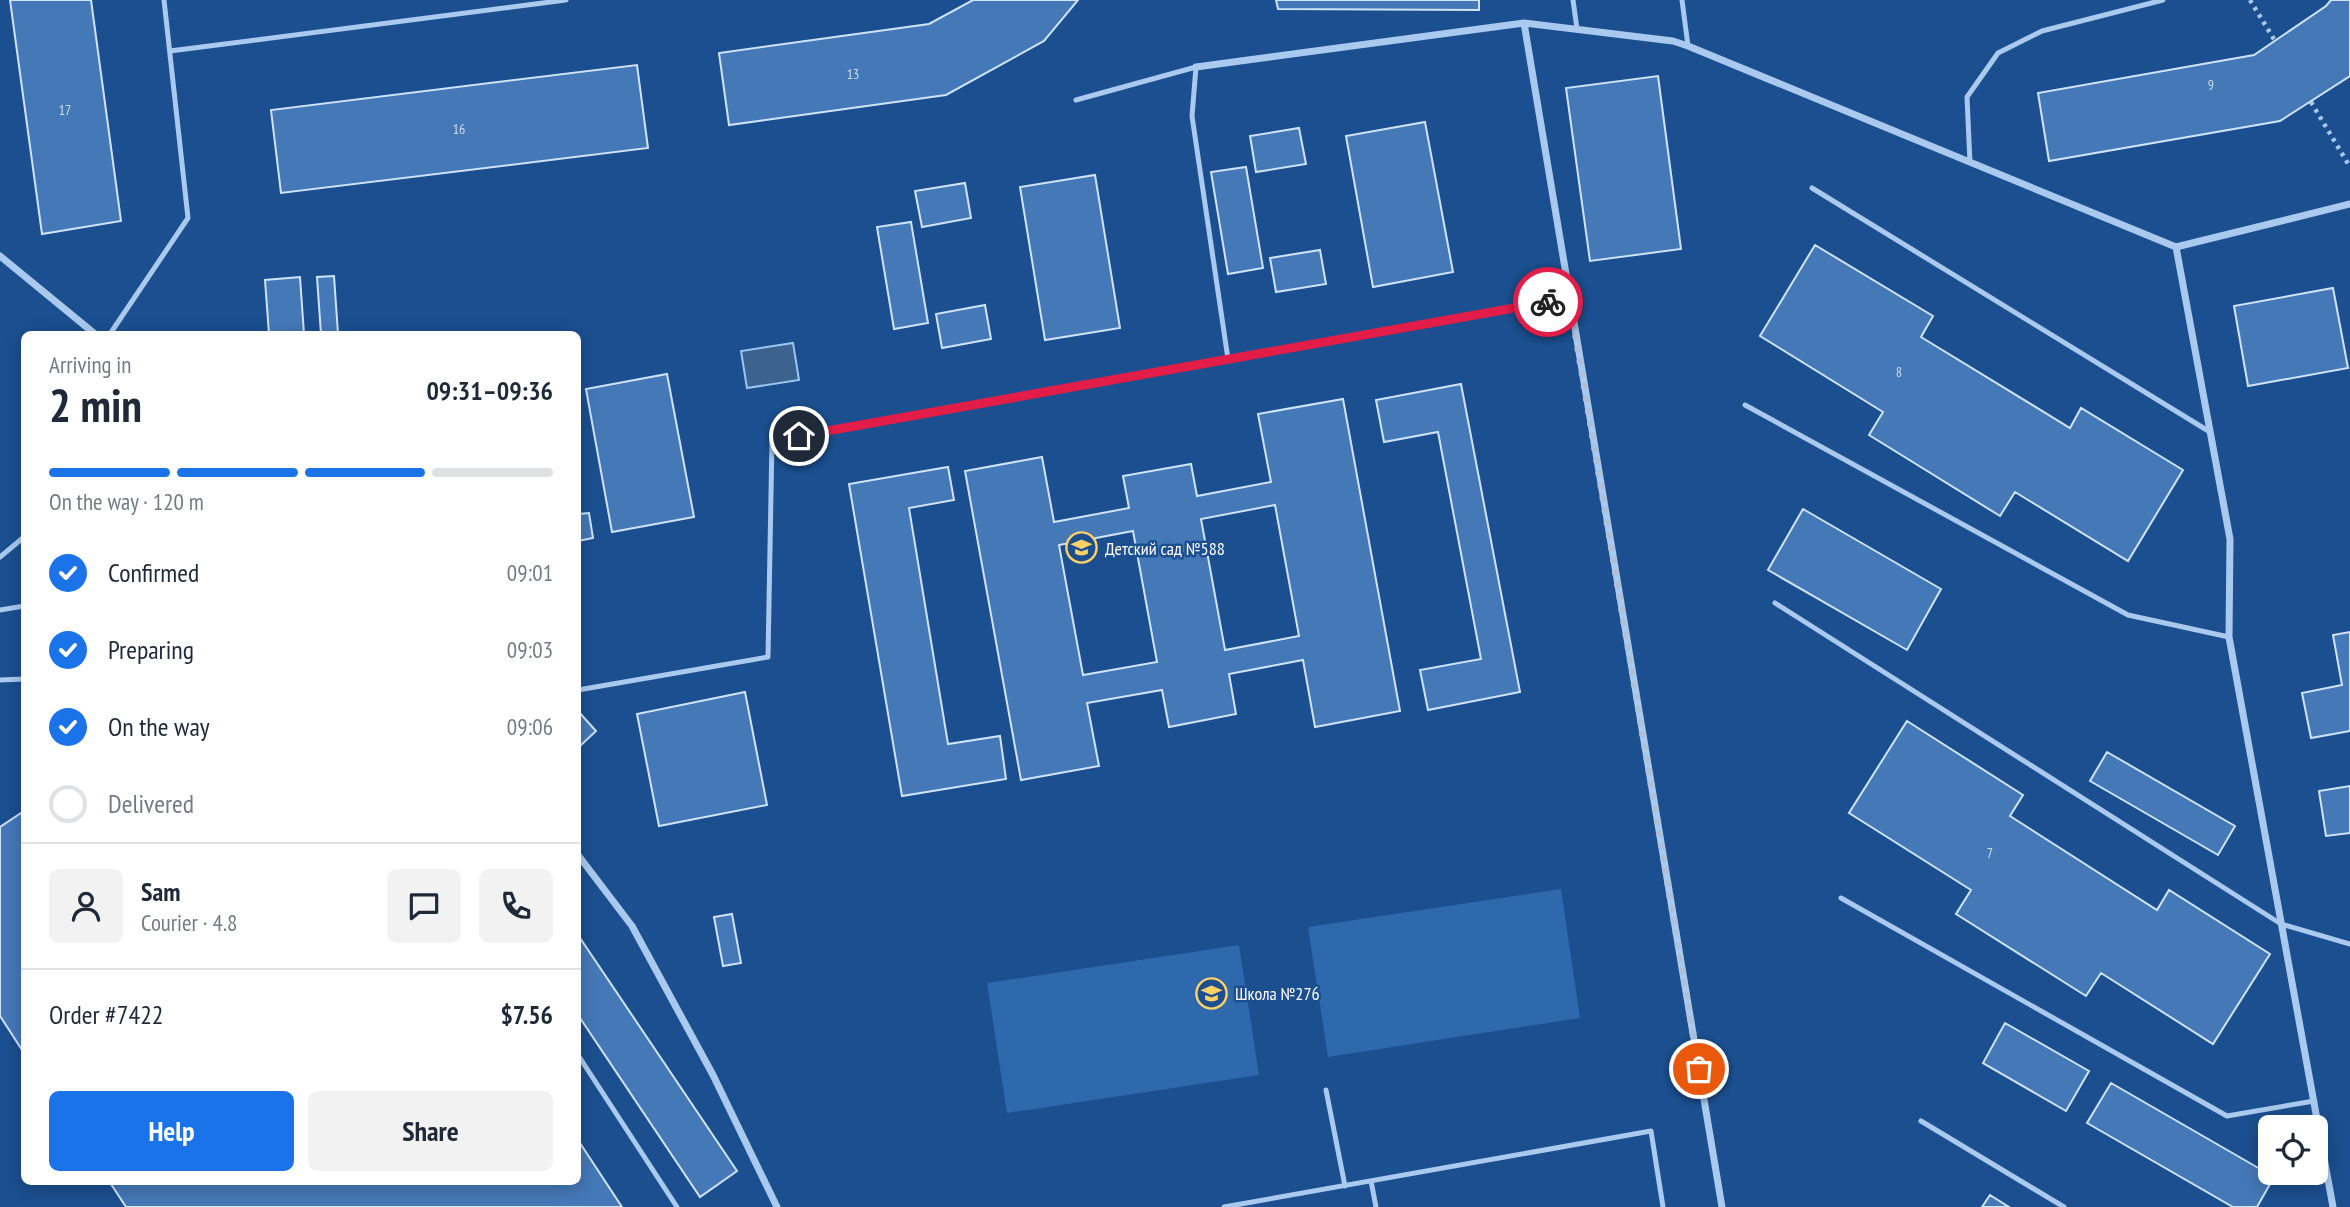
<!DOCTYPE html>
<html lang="en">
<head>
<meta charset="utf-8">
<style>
  :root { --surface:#fff; --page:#f2f2f3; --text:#1f2937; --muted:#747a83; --line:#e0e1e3; --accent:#1a73e8 }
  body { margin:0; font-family:"PT Sans Narrow",sans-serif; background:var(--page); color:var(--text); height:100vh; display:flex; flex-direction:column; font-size:26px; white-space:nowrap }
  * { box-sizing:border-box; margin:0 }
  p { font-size:23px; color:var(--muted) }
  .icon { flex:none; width:38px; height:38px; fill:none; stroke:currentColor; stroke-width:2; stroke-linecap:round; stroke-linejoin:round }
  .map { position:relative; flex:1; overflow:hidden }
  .panel { position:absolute; left:21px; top:331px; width:560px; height:854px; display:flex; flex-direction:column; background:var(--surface); border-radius:10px; box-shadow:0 4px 18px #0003 }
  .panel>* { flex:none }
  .controls { position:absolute; left:2258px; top:1115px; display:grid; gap:14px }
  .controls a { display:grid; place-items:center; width:70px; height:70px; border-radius:10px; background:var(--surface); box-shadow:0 4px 18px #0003; font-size:35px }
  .pin { position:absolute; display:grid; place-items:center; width:60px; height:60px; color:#fff; margin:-30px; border:4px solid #fff; border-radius:50%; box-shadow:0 2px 7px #0007 }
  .courier { position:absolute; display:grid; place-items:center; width:70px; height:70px; margin:-35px; border:5px solid #e11d48; border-radius:50%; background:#fff; color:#222; box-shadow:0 2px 9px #0007 }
  .overview em { font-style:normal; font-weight:700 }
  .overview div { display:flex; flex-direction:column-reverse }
  .overview { display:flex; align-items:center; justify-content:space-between; height:119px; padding:0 28px }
  h1 { font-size:46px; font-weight:700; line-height:52px }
  .bar { display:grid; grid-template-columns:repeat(4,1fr); gap:10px 7px; align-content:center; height:84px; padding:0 28px }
  .bar i { height:9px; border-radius:5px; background:var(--line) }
  .bar .active { background:var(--accent) }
  .bar p { grid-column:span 4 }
  .line { display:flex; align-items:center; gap:18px; padding:0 28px; border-top:2px solid var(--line) }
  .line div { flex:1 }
  .round { display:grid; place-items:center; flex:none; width:74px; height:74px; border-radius:10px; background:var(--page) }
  ol { padding:0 28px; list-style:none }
  li { display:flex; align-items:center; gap:21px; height:77px }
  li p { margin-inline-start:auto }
  li .icon { padding:7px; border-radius:50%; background:var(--accent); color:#fff; stroke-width:4 }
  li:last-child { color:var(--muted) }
  li i { width:38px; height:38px; border:4px solid var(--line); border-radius:50% }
  .primary-button { display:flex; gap:14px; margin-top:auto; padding:14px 28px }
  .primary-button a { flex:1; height:80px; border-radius:10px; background:var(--accent); color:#fff; font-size:28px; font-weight:700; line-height:80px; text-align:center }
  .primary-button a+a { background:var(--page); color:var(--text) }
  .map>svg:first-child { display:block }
  .green { fill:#2e69ad }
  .water { fill:#3c6290; stroke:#9cc4f0; stroke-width:2 }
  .building { fill:#4478b7; stroke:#cfe3fa; stroke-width:2; fill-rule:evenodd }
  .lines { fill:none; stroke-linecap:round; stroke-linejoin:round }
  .path { stroke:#a9c9ee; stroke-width:4.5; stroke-dasharray:3.5 5; stroke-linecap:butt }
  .lane { stroke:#a9c9ee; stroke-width:5 }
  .street { stroke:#a9c9ee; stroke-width:7 }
  .done { stroke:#afc1d8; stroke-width:7; stroke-dasharray:0 12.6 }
  .route { stroke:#e11d48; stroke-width:9 }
  .labels { text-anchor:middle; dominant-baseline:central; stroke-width:5; stroke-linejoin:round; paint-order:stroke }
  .number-label { font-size:14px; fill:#d0dded }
  .poi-label { font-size:18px; fill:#fff; stroke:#1b4f8f; text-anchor:start }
</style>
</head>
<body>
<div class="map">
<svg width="2350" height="1207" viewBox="0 0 2350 1207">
  <rect width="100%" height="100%" fill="#1b4f8f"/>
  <path class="green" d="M1561,889L1580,1018L1328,1057L1308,927Z
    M1239,945L1259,1075L1007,1113L987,983Z"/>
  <path class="water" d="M793,343L799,380L747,388L741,351Z"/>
  <path class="building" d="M10,0H91L121,221L42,234Z
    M973,0H1078L1044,41L946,95L729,125L719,53L929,24Z
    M1276,0H1479V10L1278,9Z
    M2331,0H2350V76L2280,121L2049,161L2038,93L2254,55L2326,6Z
    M637,65L648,148L281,193L271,110Z
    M1658,76L1681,249L1590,261L1566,88Z
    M1425,122L1453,272L1373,287L1346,136Z
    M1299,128L1306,164L1256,172L1250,136Z
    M1246,167L1263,268L1228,274L1211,172Z
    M1095,175L1120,328L1045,340L1020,187Z
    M965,183L971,218L922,227L915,191Z
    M911,222L928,323L894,329L877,227Z
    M1815,245L1933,316L1921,337L2070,428L2081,408L2183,470L2128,561L2015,492L2000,516L1869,435L1883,412L1760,336Z
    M1320,250L1326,284L1276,292L1270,258Z
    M334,276L338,334H321L317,277Z
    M300,277L304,334H269L265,280Z
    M2333,288L2348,368L2248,386L2234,306Z
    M985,305L991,339L942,348L936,314Z
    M667,374L694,517L612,532L586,389Z
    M1461,384L1520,692L1428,710L1420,670L1481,659L1438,432L1384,442L1376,400Z
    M1343,399L1400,711L1315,727L1303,660L1229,674L1236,714L1169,727L1162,690L1087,703L1099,766L1021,780L965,471L1042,457L1054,522L1129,508L1123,476L1191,464L1197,496L1271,482L1258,414ZM1275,505L1299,636L1225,650L1201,519ZM1133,531L1157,662L1083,675L1059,545Z
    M948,467L954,500L909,508L948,744L1000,736L1006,779L902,796L849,484Z
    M1803,509L1941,589L1907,650L1768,570Z
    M589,513L593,538L578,541V514Z
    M2350,632V731L2311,738L2302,693L2342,685L2333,635Z
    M745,692L767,805L659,826L637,714Z
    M578,711L596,731L578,748Z
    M1907,721L2023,795L2010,816L2157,910L2169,890L2270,954L2213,1044L2101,973L2086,996L1956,914L1971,890L1849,813Z
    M2107,752L2235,826L2218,855L2090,781Z
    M2350,786V833L2326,836L2319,791Z
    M24,811V1053L0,1016V827Z
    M732,914L741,963L723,966L714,917Z
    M578,935L737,1171L700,1197L578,1015Z
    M2005,1023L2089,1071L2066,1111L1983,1063Z
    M2111,1083L2274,1177L2257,1207H2233L2087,1123Z
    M578,1140L622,1207H126L109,1181H578Z
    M1990,1195L2009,1207H1982Z"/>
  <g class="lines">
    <path class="path" d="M2250,0L2275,41
      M2311,102L2350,167"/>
    <path class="lane" d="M1573,0L1577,29
      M1682,0L1688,46
      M170,51L566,0
      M1076,100L1196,67L1192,116L1228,359
      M1970,163L1967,97L1998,53L2042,31L2163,0
      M1812,188L2210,432
      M110,334L188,218L164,0
      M1745,405L2128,615L2229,637
      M0,557L24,537
      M1775,603L2281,924L2350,944
      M0,610L24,606
      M0,680L24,679
      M578,690L768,657L772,440L1541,304L1569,296
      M1841,898L2227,1116L2314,1101
      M578,1055L677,1207
      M1326,1090L1345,1186
      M1921,1121L2064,1207
      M1371,1181L1376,1207
      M1224,1207L1651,1131L1663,1207"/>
    <path class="street" d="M1524,23L1722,1207
      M1196,67L1524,23L1673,41L1688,46L2176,247L2350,204
      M2176,247L2230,539L2229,637L2333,1207
      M0,256L95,334
      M578,855L632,926L713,1075L777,1207"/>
  </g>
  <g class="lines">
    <path class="done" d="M1548,302L1569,296L1699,1069"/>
    <path class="route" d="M799,436L1548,302"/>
  </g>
  <defs>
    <symbol id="school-ring" viewBox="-11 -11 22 22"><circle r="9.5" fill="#1b4f8f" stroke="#ffd166" stroke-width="1.5"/><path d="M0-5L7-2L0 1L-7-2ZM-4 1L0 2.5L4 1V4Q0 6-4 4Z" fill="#ffd166"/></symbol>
  </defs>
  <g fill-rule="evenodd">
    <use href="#school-ring" x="1064" y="530" width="35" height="35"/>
    <use href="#school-ring" x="1194" y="976" width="35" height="35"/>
  </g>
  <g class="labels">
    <g class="number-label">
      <text x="853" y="74">13</text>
      <text x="2211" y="85">9</text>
      <text x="65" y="110">17</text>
      <text x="459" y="129">16</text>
      <text x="1899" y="372">8</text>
      <text x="1990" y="853">7</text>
    </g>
    <g class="poi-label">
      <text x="1105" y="548">Детский сад №588</text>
      <text x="1235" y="993">Школа №276</text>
    </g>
  </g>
</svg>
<div class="controls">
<a><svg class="icon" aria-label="locate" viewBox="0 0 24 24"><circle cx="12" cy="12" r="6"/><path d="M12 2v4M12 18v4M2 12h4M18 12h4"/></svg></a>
</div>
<div class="pin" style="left:1699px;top:1069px;background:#ea580c"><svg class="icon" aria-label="bag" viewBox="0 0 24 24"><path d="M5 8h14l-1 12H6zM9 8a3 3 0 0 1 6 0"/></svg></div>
<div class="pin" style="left:799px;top:436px;background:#1f2937"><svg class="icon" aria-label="home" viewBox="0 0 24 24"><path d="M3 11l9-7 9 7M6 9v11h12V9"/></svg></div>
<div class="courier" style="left:1548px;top:302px"><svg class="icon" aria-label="bike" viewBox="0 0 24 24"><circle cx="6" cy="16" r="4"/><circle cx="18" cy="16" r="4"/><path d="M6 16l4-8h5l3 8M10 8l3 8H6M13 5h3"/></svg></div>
<section class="panel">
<div class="overview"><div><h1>2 min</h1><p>Arriving in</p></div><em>09:31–09:36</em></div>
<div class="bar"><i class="active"></i><i class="active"></i><i class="active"></i><i></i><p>On the way · 120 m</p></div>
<ol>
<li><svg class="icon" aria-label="check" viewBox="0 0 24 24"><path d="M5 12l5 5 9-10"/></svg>Confirmed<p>09:01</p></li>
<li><svg class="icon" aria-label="check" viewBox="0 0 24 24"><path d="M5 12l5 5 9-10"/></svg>Preparing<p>09:03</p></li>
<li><svg class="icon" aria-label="check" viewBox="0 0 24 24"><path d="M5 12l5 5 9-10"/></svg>On the way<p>09:06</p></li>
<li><i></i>Delivered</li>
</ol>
<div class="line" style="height:126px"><a class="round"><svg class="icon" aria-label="person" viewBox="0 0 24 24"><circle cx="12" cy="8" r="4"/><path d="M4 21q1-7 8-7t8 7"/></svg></a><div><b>Sam</b><p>Courier · 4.8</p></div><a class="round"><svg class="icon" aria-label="chat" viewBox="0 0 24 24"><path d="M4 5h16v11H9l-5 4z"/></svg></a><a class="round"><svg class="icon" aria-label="phone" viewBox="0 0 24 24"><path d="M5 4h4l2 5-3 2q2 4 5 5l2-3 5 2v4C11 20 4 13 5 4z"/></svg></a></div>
<div class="line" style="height:91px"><div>Order #7422</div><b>$7.56</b></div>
<div class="primary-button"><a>Help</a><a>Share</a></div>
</section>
</div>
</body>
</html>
